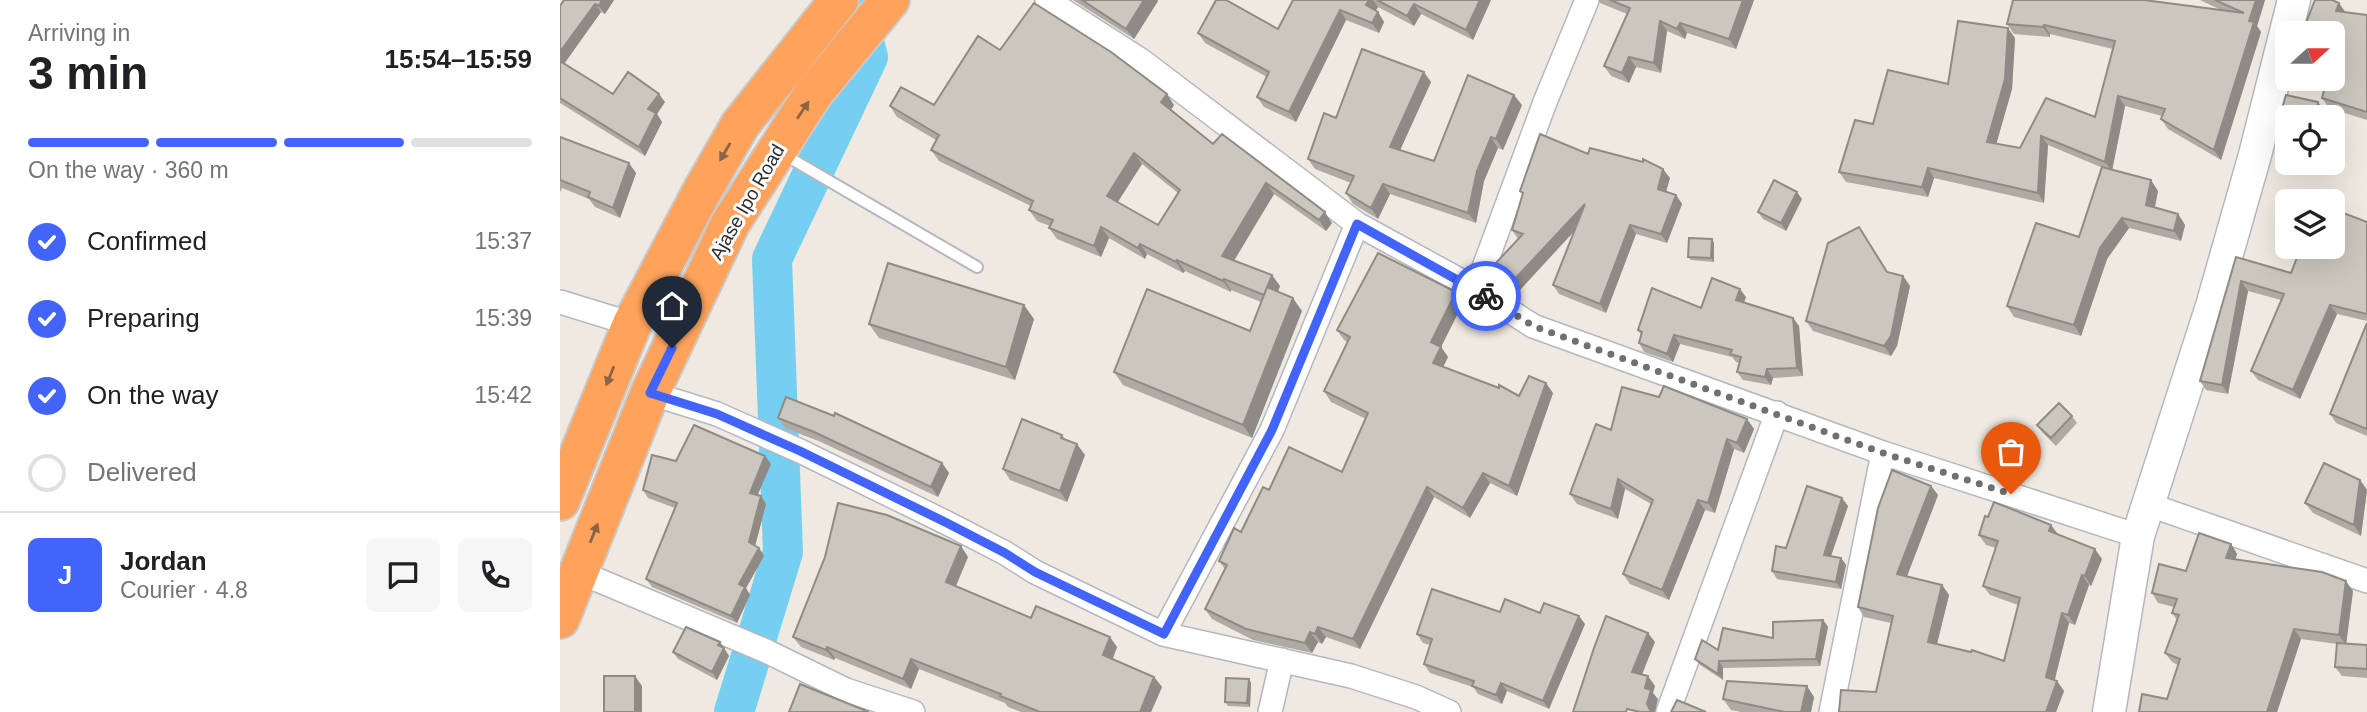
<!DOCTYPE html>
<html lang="en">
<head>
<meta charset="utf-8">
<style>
  :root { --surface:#fff; --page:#f6f6f6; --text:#202124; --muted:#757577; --line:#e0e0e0; --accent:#4264fb }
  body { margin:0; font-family:Arial,sans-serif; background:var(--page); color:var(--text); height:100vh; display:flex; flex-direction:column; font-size:26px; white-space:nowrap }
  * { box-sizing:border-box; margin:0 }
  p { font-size:23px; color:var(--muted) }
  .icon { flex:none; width:38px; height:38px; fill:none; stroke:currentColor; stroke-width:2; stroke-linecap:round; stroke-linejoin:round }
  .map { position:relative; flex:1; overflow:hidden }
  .drawer { display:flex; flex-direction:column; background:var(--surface); width:560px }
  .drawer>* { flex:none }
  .needle { width:46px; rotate:69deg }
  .tools { position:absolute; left:1715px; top:21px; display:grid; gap:14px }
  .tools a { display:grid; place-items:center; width:70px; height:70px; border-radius:10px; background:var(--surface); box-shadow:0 7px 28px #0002; font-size:35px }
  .pin { position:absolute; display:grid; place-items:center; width:60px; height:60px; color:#fff; margin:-72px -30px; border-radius:50% 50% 50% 0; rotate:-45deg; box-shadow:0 0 7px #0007 }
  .pin .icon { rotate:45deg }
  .courier { position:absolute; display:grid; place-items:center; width:70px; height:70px; margin:-35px; border:5px solid #4264fb; border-radius:50%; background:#fff; color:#222; box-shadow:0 2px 9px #0007 }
  .headline em { font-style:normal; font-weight:700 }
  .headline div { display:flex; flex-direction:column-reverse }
  .headline { display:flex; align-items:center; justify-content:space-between; height:119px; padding:0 28px }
  h1 { font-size:46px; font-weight:700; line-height:52px }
  .bar { display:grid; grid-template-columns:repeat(4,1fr); gap:10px 7px; align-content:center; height:84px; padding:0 28px }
  .bar i { height:9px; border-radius:5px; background:var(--line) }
  .bar .selected { background:var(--accent) }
  .bar p { grid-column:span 4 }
  .line { display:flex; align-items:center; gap:18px; padding:0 28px; border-top:2px solid var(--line) }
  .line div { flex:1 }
  .round { display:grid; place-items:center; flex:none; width:74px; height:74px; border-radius:10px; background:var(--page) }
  ol { padding:0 28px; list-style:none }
  li { display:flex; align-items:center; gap:21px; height:77px }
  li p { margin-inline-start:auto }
  li .icon { padding:7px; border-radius:50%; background:var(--accent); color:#fff; stroke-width:4 }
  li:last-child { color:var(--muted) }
  li i { width:38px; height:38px; border:4px solid var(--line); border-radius:50% }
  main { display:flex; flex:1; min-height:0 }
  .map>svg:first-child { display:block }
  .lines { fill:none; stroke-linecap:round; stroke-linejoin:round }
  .river { stroke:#75cff0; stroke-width:40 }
  .lane-casing { stroke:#b4b7c1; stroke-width:14 }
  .street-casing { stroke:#b4b7c1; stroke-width:26 }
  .secondary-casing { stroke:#b4b7c1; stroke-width:35 }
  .highway-casing { stroke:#c9c9c9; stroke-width:42 }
  .lane { stroke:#fff; stroke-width:10 }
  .street { stroke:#fff; stroke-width:23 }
  .secondary { stroke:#fff; stroke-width:32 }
  .highway { stroke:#ffa35c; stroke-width:38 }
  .wall { fill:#afaba4; fill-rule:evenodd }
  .shaded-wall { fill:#8e8b86 }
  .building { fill:#cbc7bf; stroke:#8e8b86; stroke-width:2; fill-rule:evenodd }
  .oneway { fill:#8c6343 }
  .done { stroke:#726f6d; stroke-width:7; stroke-dasharray:0 12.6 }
  .route { stroke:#4264fb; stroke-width:9 }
  .labels { text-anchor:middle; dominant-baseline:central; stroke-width:6; stroke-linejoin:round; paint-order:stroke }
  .street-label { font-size:19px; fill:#2e2e2e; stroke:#fff }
</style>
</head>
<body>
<main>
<section class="drawer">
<div class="headline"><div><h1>3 min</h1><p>Arriving in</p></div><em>15:54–15:59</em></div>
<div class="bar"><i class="selected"></i><i class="selected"></i><i class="selected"></i><i></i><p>On the way · 360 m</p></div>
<ol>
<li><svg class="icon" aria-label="check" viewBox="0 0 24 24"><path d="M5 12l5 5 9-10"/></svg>Confirmed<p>15:37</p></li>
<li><svg class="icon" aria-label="check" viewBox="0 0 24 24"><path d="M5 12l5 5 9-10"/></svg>Preparing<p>15:39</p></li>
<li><svg class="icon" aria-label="check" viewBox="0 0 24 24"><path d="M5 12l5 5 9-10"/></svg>On the way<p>15:42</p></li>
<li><i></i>Delivered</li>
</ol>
<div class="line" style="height:126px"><b class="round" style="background:var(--accent);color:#fff">J</b><div><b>Jordan</b><p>Courier · 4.8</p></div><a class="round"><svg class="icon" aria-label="chat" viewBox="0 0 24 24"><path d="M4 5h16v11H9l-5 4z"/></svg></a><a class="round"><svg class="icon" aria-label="phone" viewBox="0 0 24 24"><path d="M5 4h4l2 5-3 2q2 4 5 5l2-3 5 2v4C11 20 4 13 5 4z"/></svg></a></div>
</section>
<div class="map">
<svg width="1807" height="712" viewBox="0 0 1807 712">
  <rect width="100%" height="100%" fill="#efe9e1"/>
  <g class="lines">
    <path class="river" d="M174,712L223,552L212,259L308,57L293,0"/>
    <defs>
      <path id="lane" d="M223,154L417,267"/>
      <path id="street" d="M487,0L582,61L797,224L916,289L973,326L1323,453L1578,536
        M916,289L985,102L1027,0
        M0,302L72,324
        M90,393L157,414L240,451L387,523L445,553L475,572L603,634L791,676L856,697L889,712
        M1587,504L1807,581
        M19,572L206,651L286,690L353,712
        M603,634L712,430L797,224
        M710,712L722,660
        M1108,712L1217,413
        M1271,712L1323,453"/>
      <path id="secondary" d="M1549,712L1578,536L1652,306L1695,155L1734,0"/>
      <path id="highway" d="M0,501L72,324L141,193L180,125L279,0
        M0,619L90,393L170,224L253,94L330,0"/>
    </defs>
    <use href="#lane" class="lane-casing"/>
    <use href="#street" class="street-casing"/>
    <use href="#secondary" class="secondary-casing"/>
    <use href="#highway" class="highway-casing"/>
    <use href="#lane" class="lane"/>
    <use href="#street" class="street"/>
    <use href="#secondary" class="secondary"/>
    <use href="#highway" class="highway"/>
  </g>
  <path class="wall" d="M54,0L45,14L41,12L4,63L53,94L105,102L97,114L102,122L85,156L0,103V6Z
    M513,0H597L598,1L574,39Z
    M733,0H931L913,40L861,14L854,26L818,7L816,10L818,12L824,22L819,33L786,20L736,122L704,107L697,97L707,77L645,43L638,33L718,29Z
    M1038,0H1194L1176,49L1127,33L1125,39L1107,31L1101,73L1076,67L1069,83L1051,76L1044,66L1067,14L1040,3Z
    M1640,0H1705L1697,26L1701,32L1661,160L1608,129L1601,119L1602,116L1565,106L1552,170L1598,191L1595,207L1618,214L1625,225L1621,241L1569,228L1547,259L1521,336L1454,317L1447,306L1519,237L1543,168L1488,145L1484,203L1374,178L1368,197L1286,182L1279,172L1313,124L1388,84L1455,38L1452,89L1436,144L1460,148L1486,98L1535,117L1553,49L1490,34V37L1454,34L1447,24L1663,11Z
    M1786,12L1807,15V120L1769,108L1762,98L1775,54L1773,53V33Z
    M440,50L614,105L611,110L653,144L772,223L766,231L714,194L674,261L720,286L718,292L742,311L692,438L563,385L554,372L690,331L701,302L671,290V292L625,271L623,273L587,254L585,259L549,238L541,257L497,239L489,228L490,226L477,221L469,210L471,206L379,161L371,150L376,140L337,117L330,106L374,105ZM582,164L618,193L598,225L558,202Z
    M871,82L840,150L874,161L962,105L943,150L938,148L924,181L916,223L830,194L818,219L793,204L786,193L791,183L755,169L748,159L776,118Z
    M1761,106L1760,117H1732L1724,115L1721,112Z
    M0,137L76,173L60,218L35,207L29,199L2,188L0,193Z
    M1028,154L1110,178L1106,192L1116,195L1122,204L1107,243L1076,234L1046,313L999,294L993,285L1014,231L959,291L940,274L934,265L958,239L952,230L963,195L960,191Z
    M1242,199L1226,231L1203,219L1198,212Z
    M1807,222V321L1777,314L1740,399L1698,380L1691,371L1721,300L1688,291L1668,394L1646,390L1640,381L1676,257L1731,273Z
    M1299,227L1328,273L1343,276L1350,286L1337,346L1331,356L1253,331L1246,321Z
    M1152,239L1154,243V262L1131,260L1128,257Z
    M896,292L903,303L881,347L888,357L883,367L959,396L993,393L957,496L930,483L910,518L874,497L800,649L766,637L762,644L758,642L752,653L693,640L652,619L645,609L665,569L659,561L681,532L709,490L782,472L806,419L771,402L764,391L787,342L784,340L777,330Z
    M1186,297L1184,302L1233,318L1239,326L1243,376L1213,378L1211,385L1183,380L1177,372L1179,363L1176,362L1172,357L1120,344L1113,362L1084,352L1079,343L1081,335L1078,330L1141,308Z
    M474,319L455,380L319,338L309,324Z
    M1807,323V436L1776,423L1770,414Z
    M1512,416L1517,423L1496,446L1482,432L1477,425Z
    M218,418L382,463L389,473L378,497L261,442L225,428Z
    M1187,419L1194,429L1184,453L1174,449L1155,513L1145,510L1109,600L1070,584L1063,574L1091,504L1065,489L1058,519L1017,504L1010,494L1051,430Z
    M502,435L506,440L525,455L507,502L450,480L443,469Z
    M116,461L211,464L197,496H201L206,504L195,546L199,548L204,556L186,588L190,595L177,623L92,587L86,579L115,508L88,498L83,490Z
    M1800,480L1807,490L1801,536L1753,513L1745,503Z
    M1371,486L1378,495L1347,576L1382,585L1389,595L1377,644L1444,661L1458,605L1430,595L1423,586L1436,548L1426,545L1419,535L1491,525L1498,534L1542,559L1531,586L1529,585L1515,625L1509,623L1494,680L1497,681L1504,691L1496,712H1279L1316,692L1331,623L1304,617L1298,607Z
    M1288,506L1271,556L1281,558L1286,565L1281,589L1217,579L1212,571L1226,548Z
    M1671,544L1677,554L1675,560L1793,591L1786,644L1807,645V678L1782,676L1775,667L1777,644L1741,639L1717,712H1579L1607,699L1618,665L1612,662L1605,653L1617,620L1612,613L1614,607L1598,603L1592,593Z
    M408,557L396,586L471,618L557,647L553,659L594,677L602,687L591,712H461L448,707L445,703L359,669L351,689L275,658L274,660L241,647L233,637Z
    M940,612L980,613L1025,624L989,709L947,691L942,704L918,694L913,687L870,673L864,664L870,645L863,643L857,634Z
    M1263,620L1268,627L1260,666L1163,668V680L1140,665L1135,659L1158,650L1213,638Z
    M160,642L169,656L157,680L118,659L113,652Z
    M691,683L690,707L668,706L665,702Z
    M1254,697L1251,712H1181L1171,710L1163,699Z"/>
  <path class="shaded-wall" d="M42,0H54L45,14L39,6Z
    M584,0H597L598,1L574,39L566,29Z
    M809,0H813L818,7L813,15L806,5Z
    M920,0H931L913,40L906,30Z
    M1183,0H1194L1176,49L1169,39Z
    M1696,0H1705L1697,26L1701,32L1661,160L1654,150Z
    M1779,3L1786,13L1776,11Z
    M35,4L41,12L2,67L0,64V52Z
    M854,4L861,14L854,26L847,16Z
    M780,10L786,20L736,122L729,112Z
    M818,12L824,22L819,33L812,23Z
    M1100,21L1107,31L1101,73L1094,63Z
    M1120,23L1127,33L1125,39L1117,29Z
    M1484,25L1490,34V37L1483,27Z
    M1448,28L1455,38L1452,89L1434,152L1427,142Z
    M1069,57L1076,67L1069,83L1062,73Z
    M864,72L871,82L837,157L830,147Z
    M99,94L105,102L97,114L102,122L85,156L79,147L88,109Z
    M607,94L614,105L609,113L601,102Z
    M954,95L962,105L943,150L936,139Z
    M1558,96L1565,106L1552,171L1545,162Z
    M1758,102L1761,106L1760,117H1757Z
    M1481,136L1488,145L1484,203L1478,193Z
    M931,137L938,148L924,181L916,223L908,213L917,171Z
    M574,153L582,164L555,206L547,196Z
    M69,163L76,173L60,218L53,208Z
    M1368,168L1374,178L1368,197L1362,187Z
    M1103,169L1110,178L1104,198L1098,189Z
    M1591,180L1598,191L1593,215L1586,205Z
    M706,183L714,194L670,267L662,256Z
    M823,184L830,194L818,219L811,208Z
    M1237,192L1242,199L1226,231L1221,223Z
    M1116,195L1122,204L1107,243L1101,234Z
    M1025,204L1031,213L959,291L952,282Z
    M765,212L772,223L766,231L759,220Z
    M1618,214L1625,225L1621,241L1614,231Z
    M1562,218L1569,228L1547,259L1521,336L1514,325L1540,248Z
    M1070,225L1076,234L1046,313L1040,304Z
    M541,227L549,238L541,257L534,246Z
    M1152,239L1154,243V262L1151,258Z
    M580,244L587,254L585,259L578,248Z
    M617,260L625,271L623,273L616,262Z
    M712,275L720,286L712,306L704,295Z
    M1343,276L1350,286L1337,346L1331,356L1324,346Z
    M664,279L671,290V292L663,281Z
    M1681,281L1688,291L1668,394L1662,385Z
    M1180,289L1186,297L1182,308L1176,300Z
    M896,292L903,303L881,347L888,357L880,373L873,363L871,342Z
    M733,298L742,311L692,438L683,425Z
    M464,305L474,319L455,380L446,367Z
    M1770,305L1777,314L1740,399L1733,390Z
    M1233,318L1239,326L1243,376L1237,368Z
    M1114,335L1120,344L1113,362L1107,354Z
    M1207,369L1213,378L1211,385L1205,377Z
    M986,383L993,393L957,496L949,486Z
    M1187,419L1194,429L1184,453L1177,443Z
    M1167,439L1174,449L1155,513L1148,503Z
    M517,444L525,455L507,502L500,491Z
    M205,456L211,464L195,501L190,493Z
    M382,463L389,473L378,497L371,487Z
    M923,473L930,483L910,518L903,508Z
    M1058,479L1065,489L1058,519L1051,509Z
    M1800,480L1807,490L1801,536L1794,525Z
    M1371,486L1378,495L1344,584L1337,574Z
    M867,487L874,497L800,649L793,639Z
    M201,496L206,504L194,550L189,542Z
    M1282,498L1288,506L1269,562L1264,555Z
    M1138,500L1145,510L1109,600L1102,590Z
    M1491,525L1498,535L1489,531Z
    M1671,544L1677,554L1673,568L1666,558Z
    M401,546L408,557L393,592L386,582Z
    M199,548L204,556L186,588L190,595L177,623L171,616L179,584Z
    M1535,549L1542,559L1531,586L1525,576Z
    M1281,558L1286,565L1281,589L1276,582Z
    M1522,575L1529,585L1515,625L1508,615Z
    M1786,581L1793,591L1786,645L1779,635Z
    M1382,585L1389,595L1375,652L1368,642Z
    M1502,613L1509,623L1493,687L1486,677Z
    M1019,616L1025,624L989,709L983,701Z
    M1263,620L1268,627L1260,666L1256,659Z
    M758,627L766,637L762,644L755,634Z
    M1734,629L1741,639L1717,712H1707Z
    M750,632L758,642L752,653L745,643Z
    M1088,633L1095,642L1079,682L1072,672Z
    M550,637L557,647L550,665L543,655Z
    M160,642L169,656L157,680L152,672Z
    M267,647L275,658L274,660L266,650Z
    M351,659L359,669L351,689L343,679Z
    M1159,661L1163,668V680L1158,674Z
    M75,676L82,686V712H75Z
    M1088,676L1095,686L1093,693L1098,699L1095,712H1091L1087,704L1085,688Z
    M594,677L602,687L591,712H579Z
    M689,679L691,683L690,707L687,703Z
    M1497,681L1504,691L1496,712H1486Z
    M941,683L947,691L942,704L936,695Z
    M1247,686L1254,697L1251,712H1241Z"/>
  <path class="building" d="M4,0H42L39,6L35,4L0,52V6Z
    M522,0H584L566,29Z
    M656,0H666L718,29L733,0H809L806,5L818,12L812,23L780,10L729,112L697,97L709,72L638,33Z
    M817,0H920L906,30L854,4L847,16Z
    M1050,0H1183L1169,39L1120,23L1117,29L1100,21L1094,63L1069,57L1062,73L1044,66L1070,8Z
    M1453,0H1584L1684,13L1655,0H1696L1689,21L1694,22L1654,150L1601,119L1605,109L1558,96L1545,162L1481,136L1478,193L1368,168L1362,187L1279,172L1295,120L1313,124L1328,70L1388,84L1398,21L1448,28L1445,79L1427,142L1460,148L1486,98L1535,117L1555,41L1484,25L1483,27L1447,24Z
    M1755,0H1772L1779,3L1776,11L1807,15V112L1762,98L1767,79H1773V60L1776,47L1773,46V33H1742Z
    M474,3L551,52L607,94L601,102L653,144L662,134L765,212L759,220L706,183L662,256L712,275L704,295L664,279L663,281L617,260L616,262L580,244L578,248L541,227L534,246L489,228L493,220L469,210L473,201L371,150L379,135L330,106L341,87L374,105L418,36L440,50ZM574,153L620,190L598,225L547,196Z
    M802,49L864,72L830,147L874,161L908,75L954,95L936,139L931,137L917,171L908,213L823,184L811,208L786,193L794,176L748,159L764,113L776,118Z
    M0,61L53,94L68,72L99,94L88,109L96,113L79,147L0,98Z
    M1726,95L1758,102L1757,117H1746L1721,112Z
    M980,134L1028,154L1030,148L1083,162V159L1103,169L1098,189L1116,195L1101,234L1070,225L1040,304L993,285L1025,204L952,282L934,265L963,234L952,230L963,193L960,191Z
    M0,137L69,163L53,208L28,197L30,192L0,180Z
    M1542,167L1591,180L1586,205L1618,214L1614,231L1562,218L1540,248L1514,325L1447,306L1476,223L1519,237Z
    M1214,180L1237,192L1221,223L1198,212Z
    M1773,209L1807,222V314L1770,305L1733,390L1691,371L1724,294L1681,281L1662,385L1640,381L1676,257L1731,273L1741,247H1773Z
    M1299,227L1327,272L1343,276L1331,336L1324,346L1246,321L1268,243Z
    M1129,238L1152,239L1151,258L1128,257Z
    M818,253L896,292L871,342L881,347L873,363L939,388V385L959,396L969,376L986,383L949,486L923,473L903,508L867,487L793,639L758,627L755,634L750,632L745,643L686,629L645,609L667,565L659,561L674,528L681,532L703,487L709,490L729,447L782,472L808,413L764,391L790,337L777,330Z
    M328,263L464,305L446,367L309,324Z
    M1152,278L1180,289L1176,300L1233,318L1237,368L1207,369L1205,377L1177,372L1181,357L1170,354L1172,350L1114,335L1107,354L1079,343L1082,332L1078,330L1092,288L1141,308Z
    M707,287L733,298L683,425L554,372L587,289L690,331Z
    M1807,323V429L1770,414Z
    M1104,386L1187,419L1177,443L1167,439L1148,503L1138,500L1102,590L1063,574L1093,500L1058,479L1051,509L1010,494L1036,424L1051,430L1062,387L1099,397Z
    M226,397L274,416L275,413L382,463L371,487L254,432L218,418Z
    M1499,403L1512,416L1491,438L1477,425Z
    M462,419L502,435L501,438L517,444L500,491L443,469Z
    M134,425L205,456L190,493L201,496L189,542L199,548L179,584L185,587L171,616L86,579L117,503L83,490L92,455L116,461Z
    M1764,463L1800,480L1794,525L1745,503Z
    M1332,470L1371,486L1337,574L1382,585L1368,642L1411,652L1412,650L1444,661L1460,598L1423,586L1438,541L1419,535L1425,516L1428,517L1434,502L1491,525L1489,531L1535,549L1525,576L1522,575L1508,615L1502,613L1486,677L1497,681L1486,712H1279L1281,690L1316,692L1333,616L1298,607L1318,508Z
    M1247,486L1282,498L1264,555L1281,558L1276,582L1212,571L1216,546L1226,548Z
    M278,503L327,515L401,546L386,582L471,618L476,606L550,637L543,655L594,677L580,712H480L440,696L441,694L351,659L343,679L267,647L266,650L233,637L265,557Z
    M1639,533L1671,544L1666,558L1762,572L1786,581L1779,635L1734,629L1707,712H1579L1582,694L1607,699L1620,659L1605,653L1619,615L1612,613L1617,599L1592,593L1599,564L1626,571Z
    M872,589L940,612L945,599L980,613L984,603L1019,616L983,701L941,683L936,695L912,686L914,681L864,664L872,639L857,634Z
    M1046,616L1088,633L1072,672L1088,676L1085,688L1091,690L1087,704L1091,712H1080L1067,709L1066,712H1013L1034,648Z
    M1263,620L1256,659L1159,661L1158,674L1135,659L1142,640L1158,650L1163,628L1213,638V622Z
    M126,627L160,642L158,645L164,648L152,672L113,652Z
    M1777,643L1807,645V669L1775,667Z
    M44,676H75V712H44Z
    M666,678L689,679L687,703L665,702Z
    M1167,681L1247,686L1241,712H1225L1163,699Z
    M240,684L309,712H229Z
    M1117,700L1146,712H1111Z"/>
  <defs><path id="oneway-solid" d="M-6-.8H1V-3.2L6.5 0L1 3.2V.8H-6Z" transform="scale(1.75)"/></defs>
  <g class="oneway">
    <use href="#oneway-solid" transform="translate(243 110) rotate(-56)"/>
    <use href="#oneway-solid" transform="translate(165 152) rotate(120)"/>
    <use href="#oneway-solid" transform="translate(50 376) rotate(112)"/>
    <use href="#oneway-solid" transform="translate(34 533) rotate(-68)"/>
  </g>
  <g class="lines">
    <path class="done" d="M926,296L973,326L1323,453L1451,494"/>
    <path class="route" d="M112,348L90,393L157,414L240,451L387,523L445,553L475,572L604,634L712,430L797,224L926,296"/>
  </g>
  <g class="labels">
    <g class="street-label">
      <text transform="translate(187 202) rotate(-60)">Ajase Ipo Road</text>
    </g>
  </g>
</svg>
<div class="tools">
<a><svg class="needle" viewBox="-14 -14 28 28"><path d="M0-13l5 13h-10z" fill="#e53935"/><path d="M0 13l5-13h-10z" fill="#757577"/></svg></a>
<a><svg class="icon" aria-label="locate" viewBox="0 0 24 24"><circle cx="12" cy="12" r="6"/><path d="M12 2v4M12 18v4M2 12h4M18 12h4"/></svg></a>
<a><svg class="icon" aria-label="layers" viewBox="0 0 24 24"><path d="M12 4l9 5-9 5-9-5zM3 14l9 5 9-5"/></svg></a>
</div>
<div class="pin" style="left:1451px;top:494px;background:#ea580c"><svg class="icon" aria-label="bag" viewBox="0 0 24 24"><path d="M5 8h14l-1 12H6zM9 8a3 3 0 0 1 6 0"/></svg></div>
<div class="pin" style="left:112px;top:348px;background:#1f2937"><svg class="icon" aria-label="home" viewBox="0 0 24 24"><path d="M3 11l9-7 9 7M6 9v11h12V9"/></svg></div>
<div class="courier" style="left:926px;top:296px"><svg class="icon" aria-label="bike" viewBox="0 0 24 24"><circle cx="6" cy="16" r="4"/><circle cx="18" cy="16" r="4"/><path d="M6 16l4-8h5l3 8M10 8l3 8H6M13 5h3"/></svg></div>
</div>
</main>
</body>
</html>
